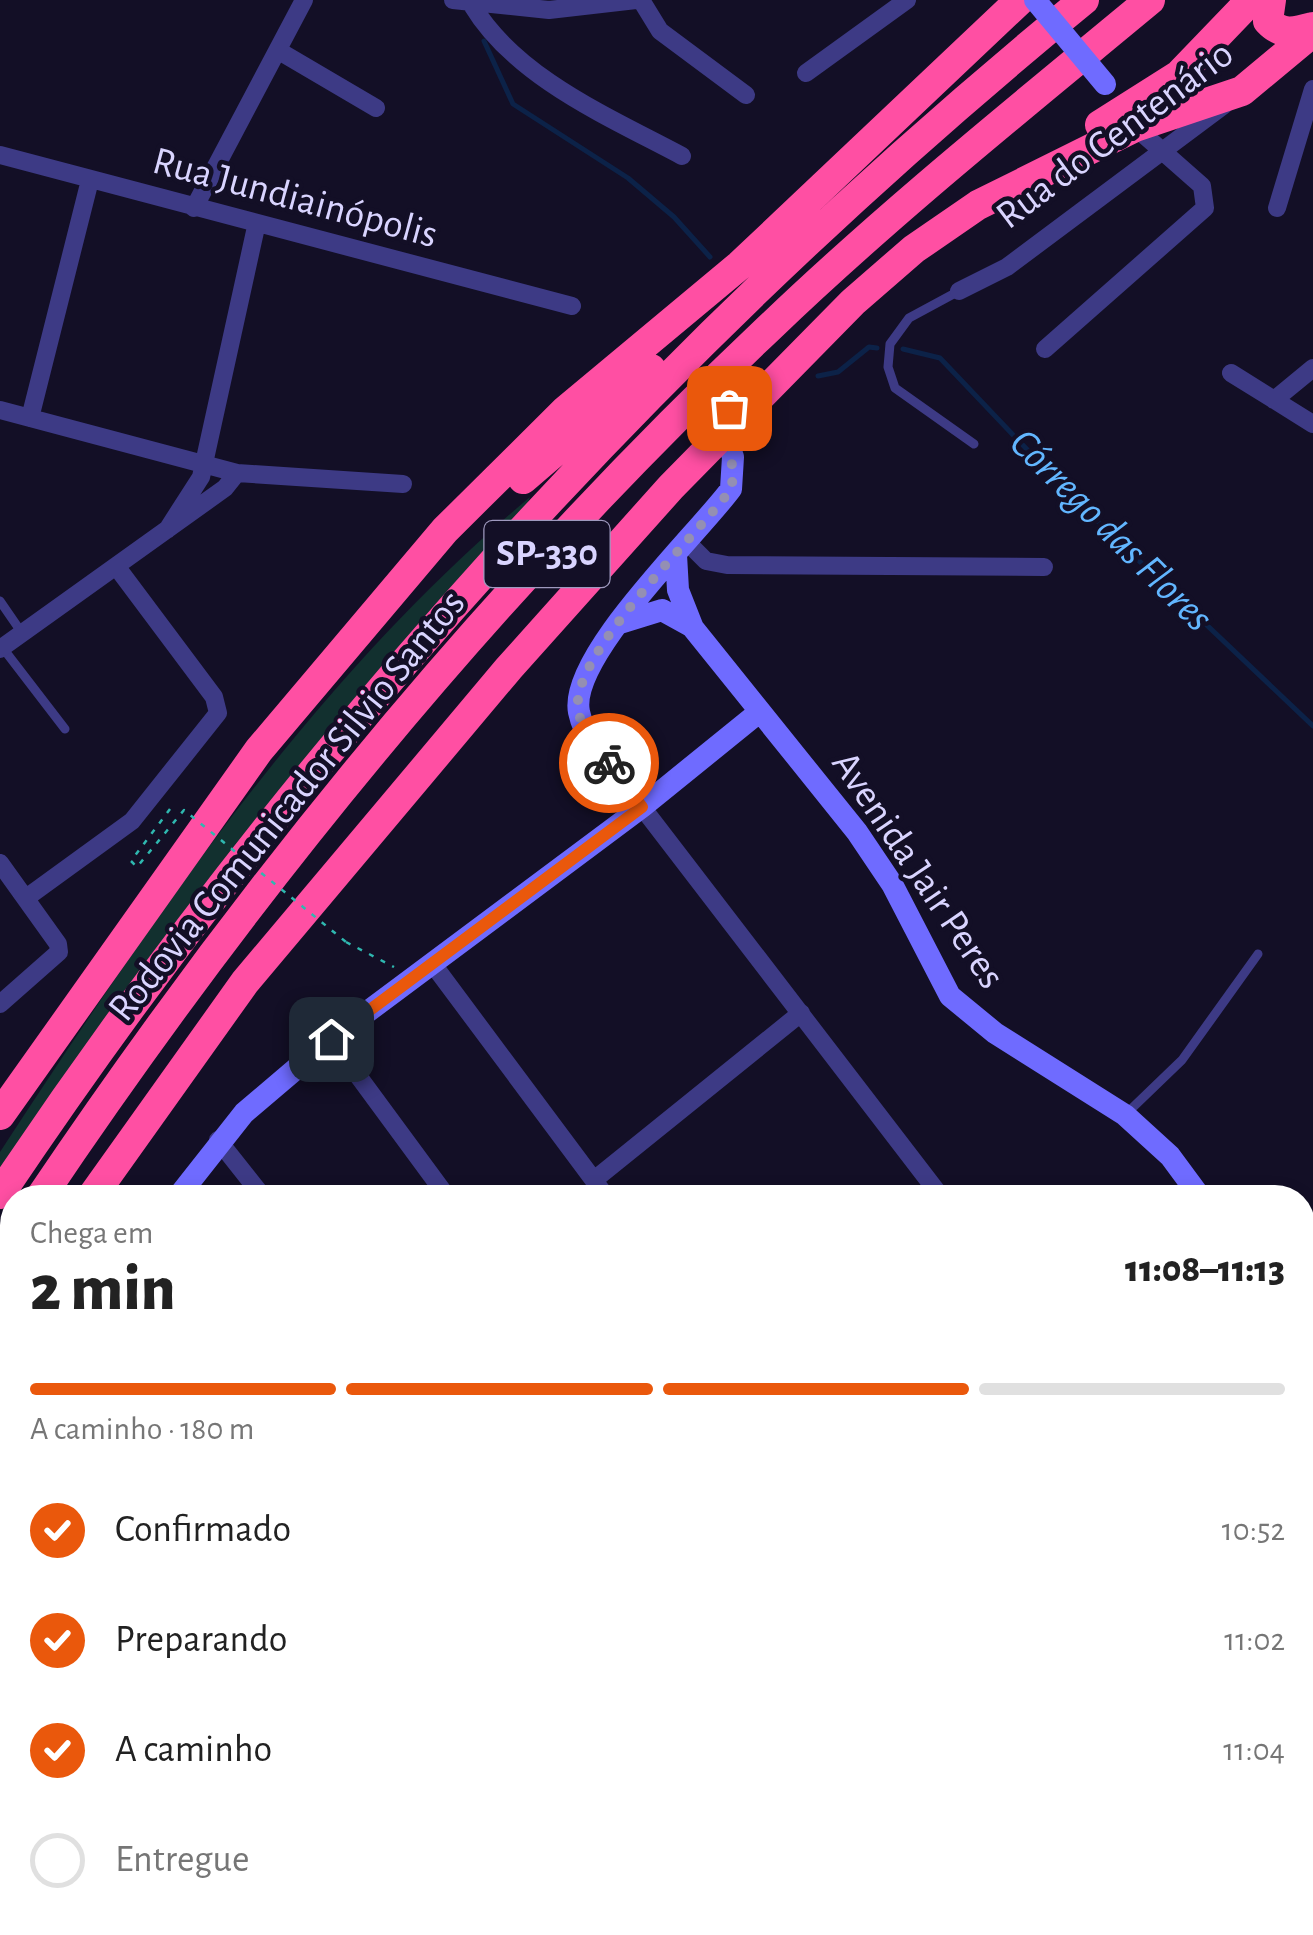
<!DOCTYPE html>
<html lang="pt">
<head>
<meta charset="utf-8">
<style>
  :root { --surface:#fff; --page:#f6f6f6; --text:#222; --muted:#767676; --line:#e0e0e0; --accent:#ea580c }
  body { margin:0; font-family:"Alegreya Sans",sans-serif; background:var(--page); color:var(--text); height:100vh; display:flex; flex-direction:column; font-size:38px; white-space:nowrap }
  * { box-sizing:border-box; margin:0 }
  p { font-size:32px; color:var(--muted) }
  .icon { flex:none; width:55px; height:55px; fill:none; stroke:currentColor; stroke-width:2; stroke-linecap:round; stroke-linejoin:round }
  .map { position:relative; flex:1; overflow:hidden }
  .sheet { position:absolute; left:0px; top:1185px; width:1315px; height:750px; display:flex; flex-direction:column; background:var(--surface); border-radius:40px 40px 0 0; box-shadow:0 5px 15px #0003 }
  .sheet>* { flex:none }
  .pin { position:absolute; display:grid; place-items:center; width:85px; height:85px; color:#fff; margin:-42px; border-radius:20px; box-shadow:0 5px 15px #0006 }
  .courier { position:absolute; display:grid; place-items:center; width:100px; height:100px; margin:-50px; border:8px solid #ea580c; border-radius:50%; background:#fff; color:#222; box-shadow:0 2px 12px #0007 }
  .summary em { font-style:normal; font-weight:800 }
  .summary div { display:flex; flex-direction:column-reverse }
  .summary { display:flex; align-items:center; justify-content:space-between; height:170px; padding:0 30px }
  h1 { font-size:65px; font-weight:800; line-height:75px }
  .bar { display:grid; grid-template-columns:repeat(4,1fr); gap:15px 10px; align-content:center; height:120px; padding:0 30px }
  .bar i { height:12px; border-radius:8px; background:var(--line) }
  .bar .on { background:var(--accent) }
  .bar p { grid-column:span 4 }
  ol { padding:0 30px; list-style:none }
  li { display:flex; align-items:center; gap:30px; height:110px }
  li p { margin-inline-start:auto }
  li .icon { padding:10px; border-radius:50%; background:var(--accent); color:#fff; stroke-width:4 }
  li:last-child { color:var(--muted) }
  li i { width:55px; height:55px; border:5px solid var(--line); border-radius:50% }
  .map>svg:first-child { display:block }
  .green { fill:#12302f }
  .park { fill:url(#park-dots) }
  .lines { fill:none; stroke-linecap:round; stroke-linejoin:round }
  .stream { stroke:#0c2248; stroke-width:5 }
  .path { stroke:#2fb8b0; stroke-width:2.5; stroke-dasharray:5 8; stroke-linecap:butt }
  .lane { stroke:#3d3a85; stroke-width:9 }
  .street { stroke:#3d3a85; stroke-width:18 }
  .secondary { stroke:#6f6bff; stroke-width:22 }
  .highway { stroke:#ff4fa3; stroke-width:30 }
  .path-bridge { stroke:#2fb8b0; stroke-width:2.5; stroke-dasharray:5 8; stroke-linecap:butt }
  .secondary-bridge { stroke:#6f6bff; stroke-width:22 }
  .done { stroke:#948fb3; stroke-width:10; stroke-dasharray:0 18 }
  .route { stroke:#ea580c; stroke-width:12 }
  .labels { text-anchor:middle; dominant-baseline:central; stroke-width:9; stroke-linejoin:round; paint-order:stroke }
  .shield { fill:#130f26; stroke:#9e99be; stroke-width:2.5 }
  .shield-label { font-size:38px; font-weight:bold; fill:#d9d4ff }
  .street-label { font-size:40px; fill:#d9d4ff; stroke:#130f26 }
  .water-label { font-size:42px; font-style:italic; fill:#62b6ff; stroke:#130f26 }
</style>
</head>
<body>
<div class="map">
<svg width="1313" height="1935" viewBox="0 0 1313 1935">
  <defs>
    <pattern id="park-dots" width="8" height="8" patternUnits="userSpaceOnUse" patternTransform="scale(2.5)"><rect width="8" height="8" fill="#12302f"/><path d="M2 2h.1M6 6h.1" fill="none" stroke="#344d4e" stroke-width="1.8" stroke-linecap="round"/></pattern>
  </defs>
  <rect width="100%" height="100%" fill="#130f26"/>
  <path class="green" d="M530,497L524,513L0,1178V1152C155,915 311,681 530,497Z"/>
  <path class="park" d="M733,1922L910,1923L912,1935H731Z"/>
  <g class="lines">
    <path class="stream" d="M484,41L513,104L628,178L674,217L710,257
      M903,349L940,358L1075,500L1313,726
      M818,376L838,372L869,347L877,348"/>
    <path class="path" d="M346,942L394,967"/>
    <path class="lane" d="M959,291L909,318L890,344L888,367L895,388L974,444
      M0,601L22,633
      M2,647L65,729
      M1127,1113L1182,1060L1258,954
      M1302,1472L1313,1465
      M0,1532L12,1516
      M0,1902L12,1912
      M24,1922L39,1935"/>
    <path class="street" d="M453,0L549,10L636,0
      M641,0L660,31L746,95
      M472,5C516,78 609,117 682,156
      M279,51L376,108
      M806,73L907,0
      M0,155L572,306
      M194,208L304,0
      M1277,208L1313,89
      M959,291L1007,267L1224,105
      M1045,349L1205,208L1202,186L1135,127
      M1231,373L1313,424
      M1274,400L1313,368
      M0,410L237,473L403,484
      M30,418L90,180
      M167,530L201,477L256,227
      M687,542L706,561L727,565L1044,567
      M0,649L225,488L237,473
      M642,807L942,1198
      M0,863L58,944L59,952L0,1004
      M26,898L132,821L218,713L214,697L116,566
      M432,963L607,1198
      M331,1039L448,1198
      M218,1140L264,1198
      M594,1180L801,1013
      M1176,1198L1193,1184
      M1133,1922L1140,1935"/>
    <path class="secondary" d="M676,555L678,590L693,628L857,832L892,884L950,996L995,1033L1125,1115L1170,1156L1201,1198
      M620,623L662,610L691,626
      M642,807C621,779 586,747 579,712C568,657 697,535 731,489L733,457L724,430
      M177,1198L244,1113L331,1039L642,807L758,713
      M0,1435L12,1416
      M1302,1629L1313,1680
      M0,1794L12,1799
      M1302,1808L1313,1803
      M581,1922L644,1935
      M1055,1935L1075,1922"/>
    <path class="highway" d="M1271,0L1268,21C1282,36 1295,32 1313,27
      M1100,125L1179,75L1251,0
      M523,479L651,369
      M0,1115L259,750L445,530L566,410L740,265L1020,0
      M0,1194C301,745 665,342 1084,0
      M40,1198C252,883 493,589 769,328C890,212 1021,107 1150,0
      M91,1198L245,982L509,668L671,487L853,302L914,249L978,205L1135,127L1242,91L1313,32
      M0,1259L12,1240
      M0,1338L12,1319"/>
    <path class="path-bridge" d="M170,809L131,861L137,867L184,810L346,942"/>
    <path class="secondary-bridge" d="M1035,0L1105,84"/>
  </g>
  <g class="lines">
    <path class="done" d="M609,763C596,746 581,730 578,709C571,654 697,536 731,489C738,460 719,434 729,408"/>
    <path class="route" d="M331,1039L642,807L609,763"/>
  </g>
  <g class="labels">
    <rect class="shield" x="484.5" y="521" width="125" height="66" rx="8"/>
    <g class="shield-label">
      <text x="547" y="554">SP-330</text>
    </g>
    <g class="street-label">
      <text transform="translate(1115 135) rotate(-37)">Rua do Centenário</text>
      <text transform="translate(295 198) rotate(15)">Rua Jundiainópolis</text>
      <text transform="translate(287 806) rotate(-51)">Rodovia Comunicador Silvio Santos</text>
      <text transform="translate(918 870) rotate(56)">Avenida Jair Peres</text>
    </g>
    <g class="water-label">
      <text transform="translate(1111 530) rotate(45)">Córrego das Flores</text>
    </g>
  </g>
</svg>
<div class="pin" style="left:729px;top:408px;background:#ea580c"><svg class="icon" aria-label="bag" viewBox="0 0 24 24"><path d="M5 8h14l-1 12H6zM9 8a3 3 0 0 1 6 0"/></svg></div>
<div class="pin" style="left:331px;top:1039px;background:#1f2937"><svg class="icon" aria-label="home" viewBox="0 0 24 24"><path d="M3 11l9-7 9 7M6 9v11h12V9"/></svg></div>
<div class="courier" style="left:609px;top:763px"><svg class="icon" aria-label="bike" viewBox="0 0 24 24"><circle cx="6" cy="16" r="4"/><circle cx="18" cy="16" r="4"/><path d="M6 16l4-8h5l3 8M10 8l3 8H6M13 5h3"/></svg></div>
<section class="sheet">
<div class="summary"><div><h1>2 min</h1><p>Chega em</p></div><em>11:08–11:13</em></div>
<div class="bar"><i class="on"></i><i class="on"></i><i class="on"></i><i></i><p>A caminho · 180 m</p></div>
<ol>
<li><svg class="icon" aria-label="check" viewBox="0 0 24 24"><path d="M5 12l5 5 9-10"/></svg>Confirmado<p>10:52</p></li>
<li><svg class="icon" aria-label="check" viewBox="0 0 24 24"><path d="M5 12l5 5 9-10"/></svg>Preparando<p>11:02</p></li>
<li><svg class="icon" aria-label="check" viewBox="0 0 24 24"><path d="M5 12l5 5 9-10"/></svg>A caminho<p>11:04</p></li>
<li><i></i>Entregue</li>
</ol>
</section>
</div>
</body>
</html>
